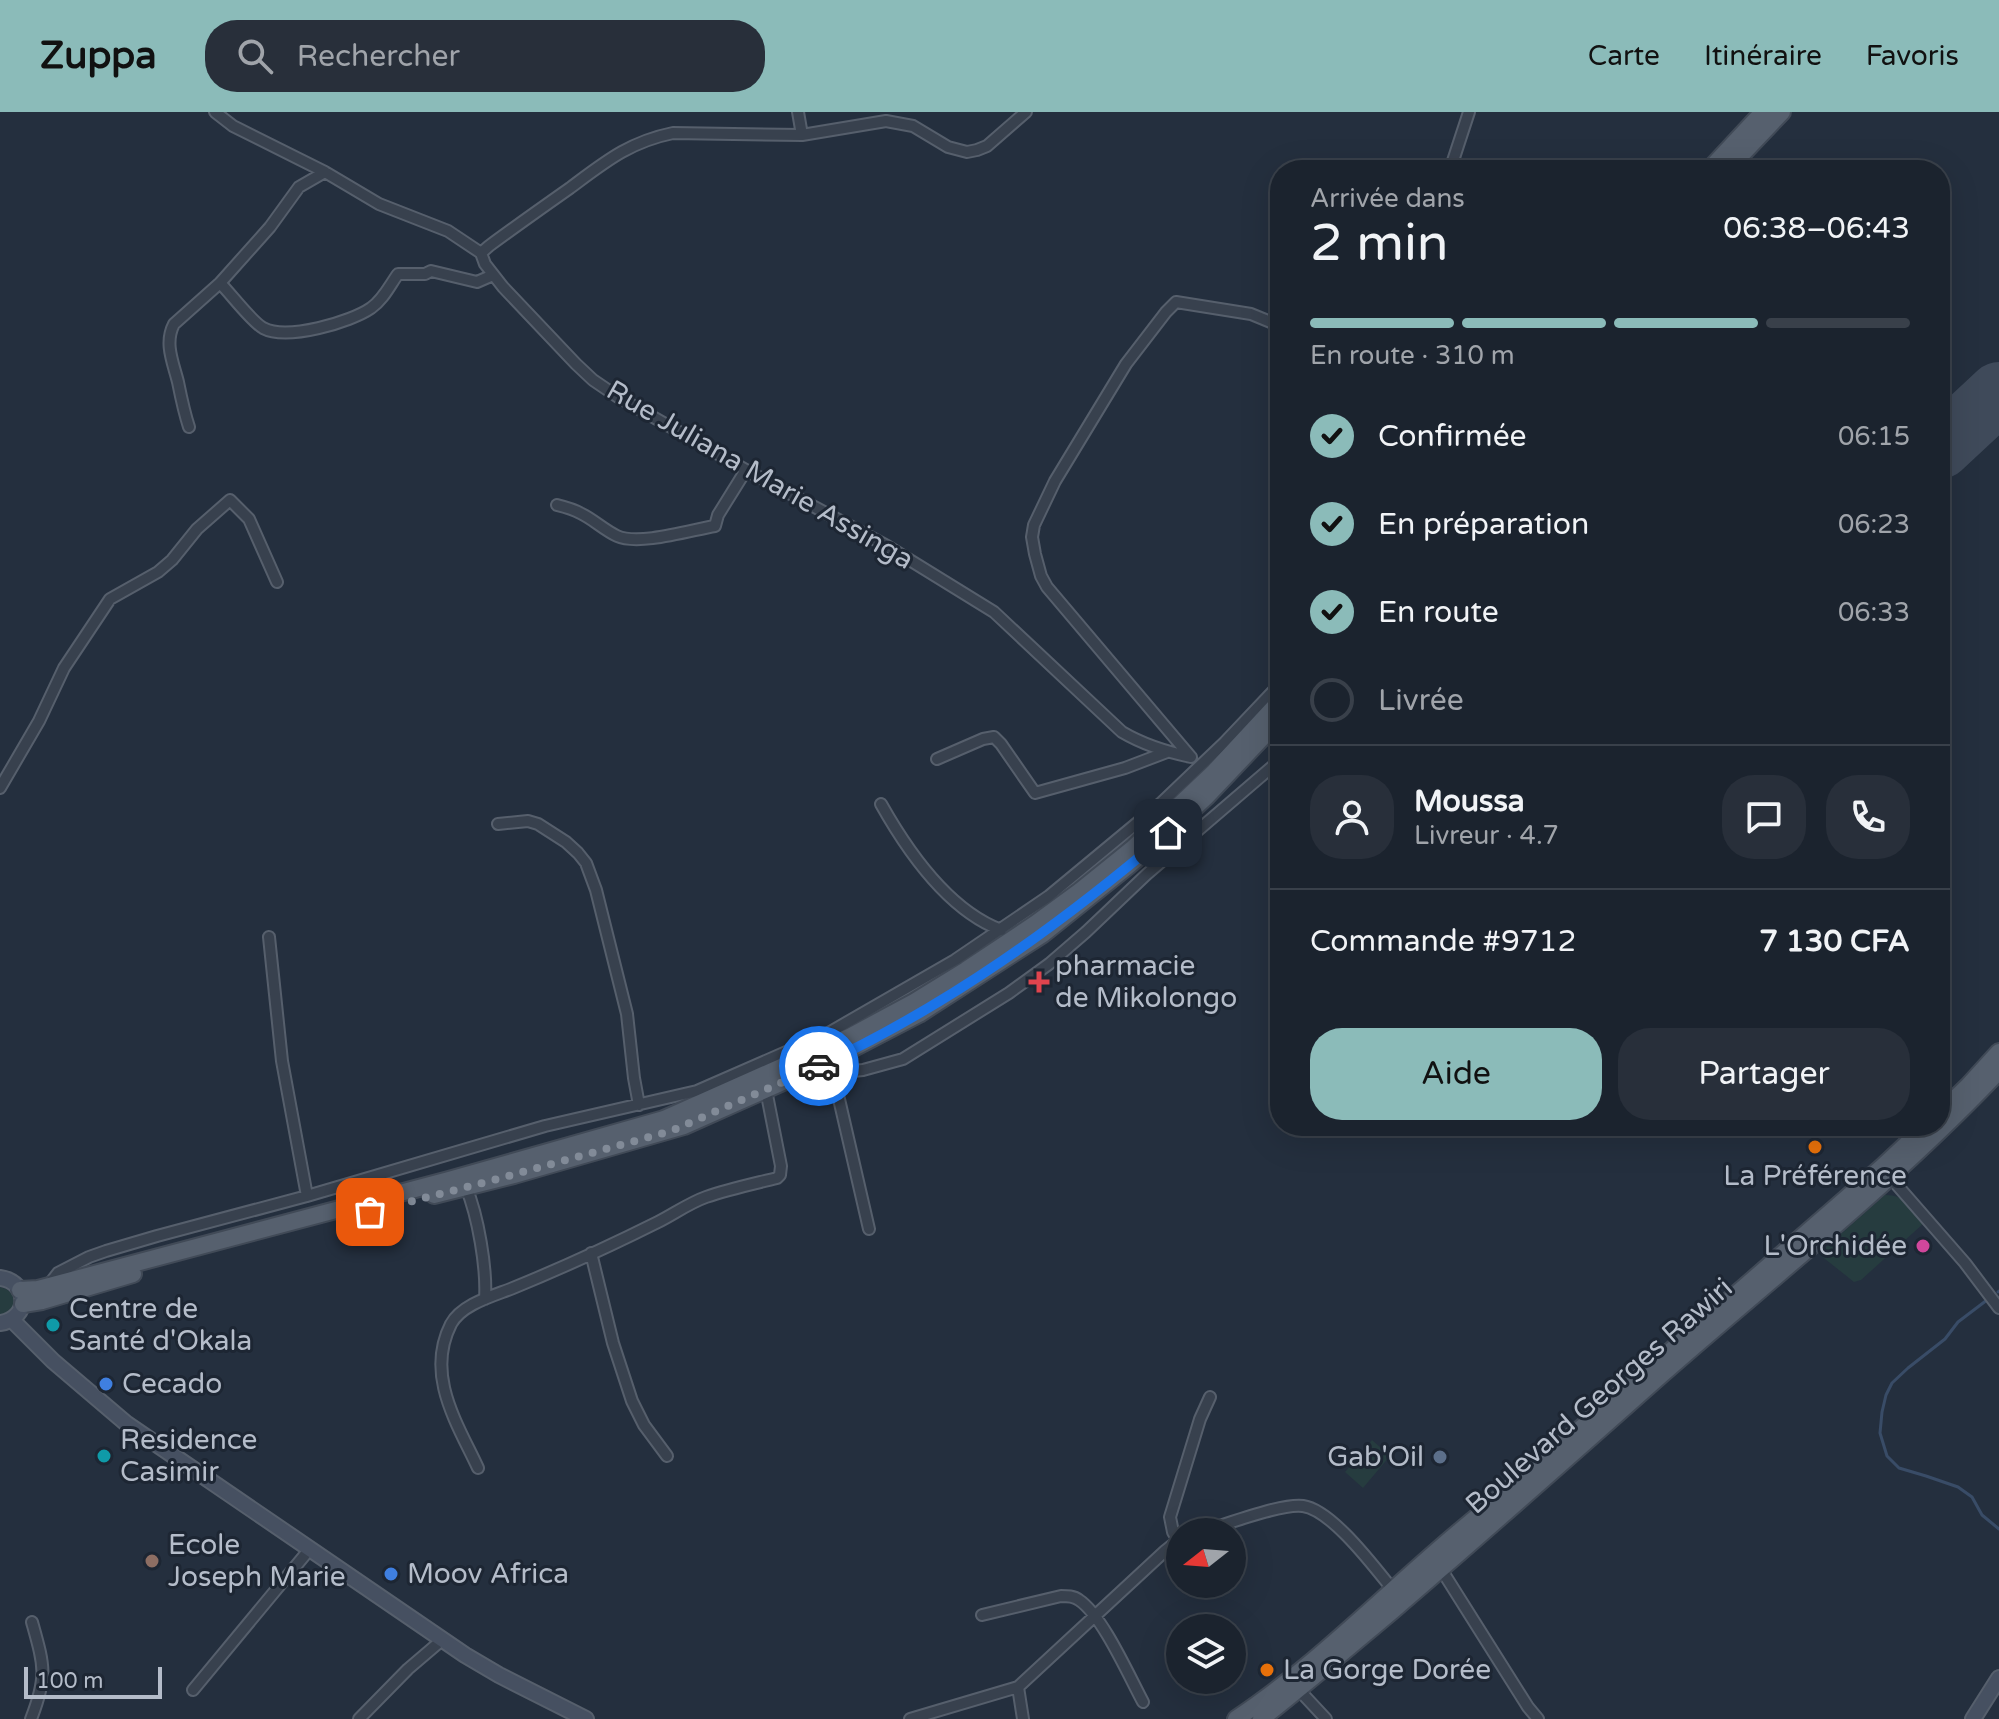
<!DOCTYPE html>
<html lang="fr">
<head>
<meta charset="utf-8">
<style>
  :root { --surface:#1b232e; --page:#282f3a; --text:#f1f3f6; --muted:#a0a4aa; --line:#39404a; --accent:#8bbbb9 }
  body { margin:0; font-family:"Varela Round",sans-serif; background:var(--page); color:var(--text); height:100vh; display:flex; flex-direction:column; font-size:30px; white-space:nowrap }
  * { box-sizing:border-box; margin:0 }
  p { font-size:26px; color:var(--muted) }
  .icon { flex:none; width:44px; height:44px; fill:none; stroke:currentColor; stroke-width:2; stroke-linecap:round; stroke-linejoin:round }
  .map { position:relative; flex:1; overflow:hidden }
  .sheet { position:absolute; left:1270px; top:48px; width:680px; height:976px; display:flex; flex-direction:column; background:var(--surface); border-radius:32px; box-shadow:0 8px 32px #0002,0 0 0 2px var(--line) }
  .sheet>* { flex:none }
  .needle { width:52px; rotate:253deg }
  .tools { position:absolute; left:1166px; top:1406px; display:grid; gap:16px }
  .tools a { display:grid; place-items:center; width:80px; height:80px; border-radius:50%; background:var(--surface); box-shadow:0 8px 32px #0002,0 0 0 2px var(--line); font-size:40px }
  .scale { position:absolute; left:24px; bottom:20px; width:138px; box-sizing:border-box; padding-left:8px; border:4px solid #b4bcc9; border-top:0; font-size:22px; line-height:28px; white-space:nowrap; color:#b4bcc9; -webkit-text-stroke:6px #1d2633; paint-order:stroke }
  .pin { position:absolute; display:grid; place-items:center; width:68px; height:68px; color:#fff; margin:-34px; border-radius:16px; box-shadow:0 4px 12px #0006 }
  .courier { position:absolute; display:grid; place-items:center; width:80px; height:80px; margin:-40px; border:6px solid #1a73e8; border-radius:50%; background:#fff; color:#222; box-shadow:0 2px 10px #0007 }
  .summary em { font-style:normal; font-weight:600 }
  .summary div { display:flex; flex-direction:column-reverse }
  .summary { display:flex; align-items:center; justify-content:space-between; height:136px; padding:0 40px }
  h1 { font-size:52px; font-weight:600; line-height:60px }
  .bar { display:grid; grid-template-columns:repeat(4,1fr); gap:12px 8px; align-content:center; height:96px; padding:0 40px }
  .bar i { height:10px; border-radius:6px; background:var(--line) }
  .bar .current { background:var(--accent) }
  .bar p { grid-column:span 4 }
  .line { display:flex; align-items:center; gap:20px; padding:0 40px; border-top:2px solid var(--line) }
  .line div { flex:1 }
  .round { display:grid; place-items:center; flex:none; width:84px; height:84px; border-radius:32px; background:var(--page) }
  ol { padding:0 40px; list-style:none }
  li { display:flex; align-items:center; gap:24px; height:88px }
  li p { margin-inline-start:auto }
  li .icon { padding:8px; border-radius:50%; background:var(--accent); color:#111; stroke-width:4 }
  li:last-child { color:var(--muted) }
  li i { width:44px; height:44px; border:4px solid var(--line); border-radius:50% }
  .cta { display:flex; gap:16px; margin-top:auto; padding:16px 40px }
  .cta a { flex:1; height:92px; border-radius:32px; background:var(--accent); color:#111; font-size:32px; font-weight:600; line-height:92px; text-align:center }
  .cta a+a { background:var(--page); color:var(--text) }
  header { display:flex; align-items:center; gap:48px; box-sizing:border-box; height:112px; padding:0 40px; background:var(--accent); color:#111 }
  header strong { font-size:38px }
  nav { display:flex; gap:44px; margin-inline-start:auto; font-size:28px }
  .search { width:560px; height:72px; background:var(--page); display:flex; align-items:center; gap:20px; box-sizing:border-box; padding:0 28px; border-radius:32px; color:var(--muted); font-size:30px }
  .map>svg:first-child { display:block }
  .grass { fill:#263c3f }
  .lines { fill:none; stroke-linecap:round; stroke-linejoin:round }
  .stream { stroke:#394c67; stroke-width:3 }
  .runway { stroke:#3f4a5a; stroke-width:62 }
  .street-casing { stroke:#565f6c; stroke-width:14 }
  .secondary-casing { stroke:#565f6c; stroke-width:18 }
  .primary-casing { stroke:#414a57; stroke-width:20 }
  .street { stroke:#38414e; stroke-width:10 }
  .secondary { stroke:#465061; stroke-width:14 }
  .primary { stroke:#56606e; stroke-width:16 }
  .done { stroke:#828b98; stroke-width:8; stroke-dasharray:0 14.4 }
  .route { stroke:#1a73e8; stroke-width:10 }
  .health-dot { fill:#e0444e; stroke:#1d2633; stroke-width:3 }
  .food-dot { fill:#e8710a; stroke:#1d2633; stroke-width:3 }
  .hotel-dot { fill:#d1479c; stroke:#1d2633; stroke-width:3 }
  .culture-dot { fill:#0f9aa8; stroke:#1d2633; stroke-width:3 }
  .shop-dot { fill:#3f7fe0; stroke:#1d2633; stroke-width:3 }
  .service-dot { fill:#5c6f8a; stroke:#1d2633; stroke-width:3 }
  .education-dot { fill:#8d6e63; stroke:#1d2633; stroke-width:3 }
  .labels { text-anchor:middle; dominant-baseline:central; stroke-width:6; stroke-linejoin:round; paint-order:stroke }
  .street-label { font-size:28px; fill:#b4bcc9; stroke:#1d2633 }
  .poi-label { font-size:28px; fill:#b4bcc9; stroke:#1d2633; text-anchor:start }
</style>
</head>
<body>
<header>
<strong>Zuppa</strong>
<div class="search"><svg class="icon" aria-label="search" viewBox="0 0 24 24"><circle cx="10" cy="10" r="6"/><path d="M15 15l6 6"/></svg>Rechercher</div>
<nav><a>Carte</a><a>Itinéraire</a><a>Favoris</a></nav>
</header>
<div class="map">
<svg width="1999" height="1607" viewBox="0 0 1999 1607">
  <rect width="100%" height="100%" fill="#242f3e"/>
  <path class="grass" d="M1885,1083C1906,1083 1911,1096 1924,1111L1861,1168L1854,1170L1820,1143L1825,1136Z
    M0,1175C9,1177 14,1182 14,1191L9,1201L0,1204Z
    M1372,1328L1390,1344L1363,1376L1345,1360Z"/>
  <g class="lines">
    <path class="stream" d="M1998,1180L1999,1179
      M1987,1188L1958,1210L1945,1227L1908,1256L1892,1271L1886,1283L1882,1300L1880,1321L1887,1344L1899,1356L1926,1364L1958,1375L1972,1385L1982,1403L1999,1417"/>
    <path class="runway" d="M1940,336L1999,281"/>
    <defs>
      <path id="street" d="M215,0L233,14L325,60L379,92L448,119L481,141L485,152L503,175L576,252L593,268L618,285L746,358L887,434L994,500L1122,620C1144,633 1167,640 1191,645
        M798,0L802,23
        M1450,58L1469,0
        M481,141L489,134C516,114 543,95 570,76C605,50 629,30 673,21L802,23L886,9L913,14L948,35L967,40L977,38L987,34L1026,0
        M220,171C231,182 251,209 263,216C287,229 351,210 371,196C383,188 390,173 398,162H425L431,159L477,170L493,163
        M189,315C184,300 181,285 178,270C173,250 164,231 174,212L220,171L270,115L299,75L325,60
        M557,393C565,395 573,397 580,401C593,407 604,418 617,424C639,434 691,418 715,414L718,403L746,358
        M1190,644L1047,475L1041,464L1035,442L1032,425L1034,413L1055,369L1126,252L1166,200L1176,190L1251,202L1280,214
        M937,647L983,627L994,625L1001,632L1035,681L1125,656L1167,640
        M0,676L39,609L64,556L110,487L158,460L172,448L197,417L230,388L249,407L277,470
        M881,692C908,740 948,798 1001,818
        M498,712L528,709L538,712L566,730L578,741L586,751L596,778L627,902L634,966L639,993
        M269,825L282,949L307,1084
        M814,957L833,961L863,958L903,947L1009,881L1049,852L1086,820L1147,762L1280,648
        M833,961L869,1117
        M1890,1065L1965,1151L1999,1196
        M466,1075C478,1104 487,1156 485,1187
        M591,1141L613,1231L632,1289L644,1313L667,1344
        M48,1174L58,1161L89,1145L106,1139L157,1124L307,1084L545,1014L697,979L825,923L955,848L1049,784L1160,692L1225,630L1280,572
        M478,1356C457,1311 425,1263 451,1212C462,1192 493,1184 513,1176C562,1156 610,1134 658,1110C674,1102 689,1091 706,1085C729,1077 753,1072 777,1066L780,1063L781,1054L766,978
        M1201,1420C1224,1413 1282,1391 1303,1394C1332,1398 1375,1456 1393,1478
        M1178,1428L1173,1420L1170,1405L1200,1307L1210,1285
        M1441,1457L1528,1595L1538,1607
        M982,1503L1061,1484C1067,1484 1074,1484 1079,1488C1102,1503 1129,1564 1143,1590
        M1018,1575L1023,1607
        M193,1578L309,1438
        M1299,1578L1326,1607
        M31,1607C48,1564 44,1553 32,1510
        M359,1607L408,1557L442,1528
        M910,1607L1018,1575L1165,1439L1180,1427"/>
      <path id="secondary" d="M0,1166C30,1170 30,1207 0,1211
        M12,1208L53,1249L127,1312L465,1543L499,1563L586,1607
        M1973,1607L1999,1566"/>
      <path id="primary" d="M1709,58L1763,0
        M1727,58L1782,0
        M1940,1001L1969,973L1999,940
        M434,1083L514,1063L684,1014L821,953L919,902L1043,822L1128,754L1168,721L1206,685L1280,607
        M20,1178L38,1177L449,1068L664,1007L851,924L914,890L966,858L1035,812L1080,779L1132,737L1177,695L1214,660L1280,589
        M23,1192L42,1189L133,1162
        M1236,1607C1317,1553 1385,1482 1459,1420C1601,1301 1741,1178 1881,1056L1926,1014
        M1261,1607C1306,1572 1349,1535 1392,1499C1483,1421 1572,1342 1661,1263C1775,1163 1895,1069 1999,959"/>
    </defs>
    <use href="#street" class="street-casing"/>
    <use href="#secondary" class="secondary-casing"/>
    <use href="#primary" class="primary-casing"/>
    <use href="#street" class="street"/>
    <use href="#secondary" class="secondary"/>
    <use href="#primary" class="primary"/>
  </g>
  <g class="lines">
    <path class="done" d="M370,1100L490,1069L671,1019L819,954"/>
    <path class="route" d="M819,954C949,893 1060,813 1168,721"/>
  </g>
  <path class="health-dot" d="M1035 858h8v8h8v8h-8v8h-8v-8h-8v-8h8z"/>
  <g class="food-dot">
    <circle cx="1815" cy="1035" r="8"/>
    <circle cx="1267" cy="1558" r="8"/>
  </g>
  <circle class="hotel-dot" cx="1923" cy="1134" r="8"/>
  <g class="culture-dot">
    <circle cx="53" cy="1213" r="8"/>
    <circle cx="104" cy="1344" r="8"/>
  </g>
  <g class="shop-dot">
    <circle cx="106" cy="1272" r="8"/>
    <circle cx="391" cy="1462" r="8"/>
  </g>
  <circle class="service-dot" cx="1440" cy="1345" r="8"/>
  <circle class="education-dot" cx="152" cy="1449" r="8"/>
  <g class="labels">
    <g class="street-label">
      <text transform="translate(760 363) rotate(30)">Rue Juliana Marie Assinga</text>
      <text transform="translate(1599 1284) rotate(-41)">Boulevard Georges Rawiri</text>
    </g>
    <g class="poi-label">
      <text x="1055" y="854">pharmacie<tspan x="1055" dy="32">de Mikolongo</tspan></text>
      <text x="1815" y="1064" text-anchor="middle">La Préférence</text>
      <text x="1907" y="1134" text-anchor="end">L'Orchidée</text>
      <text x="69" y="1197">Centre de<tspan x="69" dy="32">Santé d'Okala</tspan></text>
      <text x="122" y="1272">Cecado</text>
      <text x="120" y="1328">Residence<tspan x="120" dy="32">Casimir</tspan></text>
      <text x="1424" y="1345" text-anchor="end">Gab'Oil</text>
      <text x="168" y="1433">Ecole<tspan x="168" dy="32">Joseph Marie</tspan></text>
      <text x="407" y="1462">Moov Africa</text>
      <text x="1283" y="1558">La Gorge Dorée</text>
    </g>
  </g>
</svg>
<div class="tools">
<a><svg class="needle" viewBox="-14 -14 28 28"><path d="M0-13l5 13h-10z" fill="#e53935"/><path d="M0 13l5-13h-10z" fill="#a0a4aa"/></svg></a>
<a><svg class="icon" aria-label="layers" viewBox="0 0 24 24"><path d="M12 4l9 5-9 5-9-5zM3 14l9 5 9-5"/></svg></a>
</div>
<div class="scale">100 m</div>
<div class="pin" style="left:370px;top:1100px;background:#ea580c"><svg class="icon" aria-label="bag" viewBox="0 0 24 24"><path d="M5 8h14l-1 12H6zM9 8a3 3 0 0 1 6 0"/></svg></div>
<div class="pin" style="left:1168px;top:721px;background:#1f2937"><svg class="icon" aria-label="home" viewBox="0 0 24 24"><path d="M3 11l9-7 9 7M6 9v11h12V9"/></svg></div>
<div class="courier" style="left:819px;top:954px"><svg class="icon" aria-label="car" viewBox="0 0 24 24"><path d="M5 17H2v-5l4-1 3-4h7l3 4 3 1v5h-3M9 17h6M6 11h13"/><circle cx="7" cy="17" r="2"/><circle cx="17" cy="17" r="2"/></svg></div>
<section class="sheet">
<div class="summary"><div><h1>2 min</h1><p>Arrivée dans</p></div><em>06:38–06:43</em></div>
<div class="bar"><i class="current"></i><i class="current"></i><i class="current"></i><i></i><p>En route · 310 m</p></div>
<ol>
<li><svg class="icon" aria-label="check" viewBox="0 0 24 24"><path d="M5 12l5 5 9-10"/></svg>Confirmée<p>06:15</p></li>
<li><svg class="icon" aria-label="check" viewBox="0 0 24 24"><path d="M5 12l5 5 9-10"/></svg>En préparation<p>06:23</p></li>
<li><svg class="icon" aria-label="check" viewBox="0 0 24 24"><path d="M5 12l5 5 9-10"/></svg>En route<p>06:33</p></li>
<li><i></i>Livrée</li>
</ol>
<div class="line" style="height:144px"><a class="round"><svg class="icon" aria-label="person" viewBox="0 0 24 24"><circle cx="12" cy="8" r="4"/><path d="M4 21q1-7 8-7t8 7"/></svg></a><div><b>Moussa</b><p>Livreur · 4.7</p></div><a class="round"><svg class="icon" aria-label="chat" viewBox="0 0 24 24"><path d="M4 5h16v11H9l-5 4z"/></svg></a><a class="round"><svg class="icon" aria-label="phone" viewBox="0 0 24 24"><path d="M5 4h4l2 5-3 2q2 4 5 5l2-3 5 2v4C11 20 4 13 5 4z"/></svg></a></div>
<div class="line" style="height:104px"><div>Commande #9712</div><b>7 130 CFA</b></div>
<div class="cta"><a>Aide</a><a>Partager</a></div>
</section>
</div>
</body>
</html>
